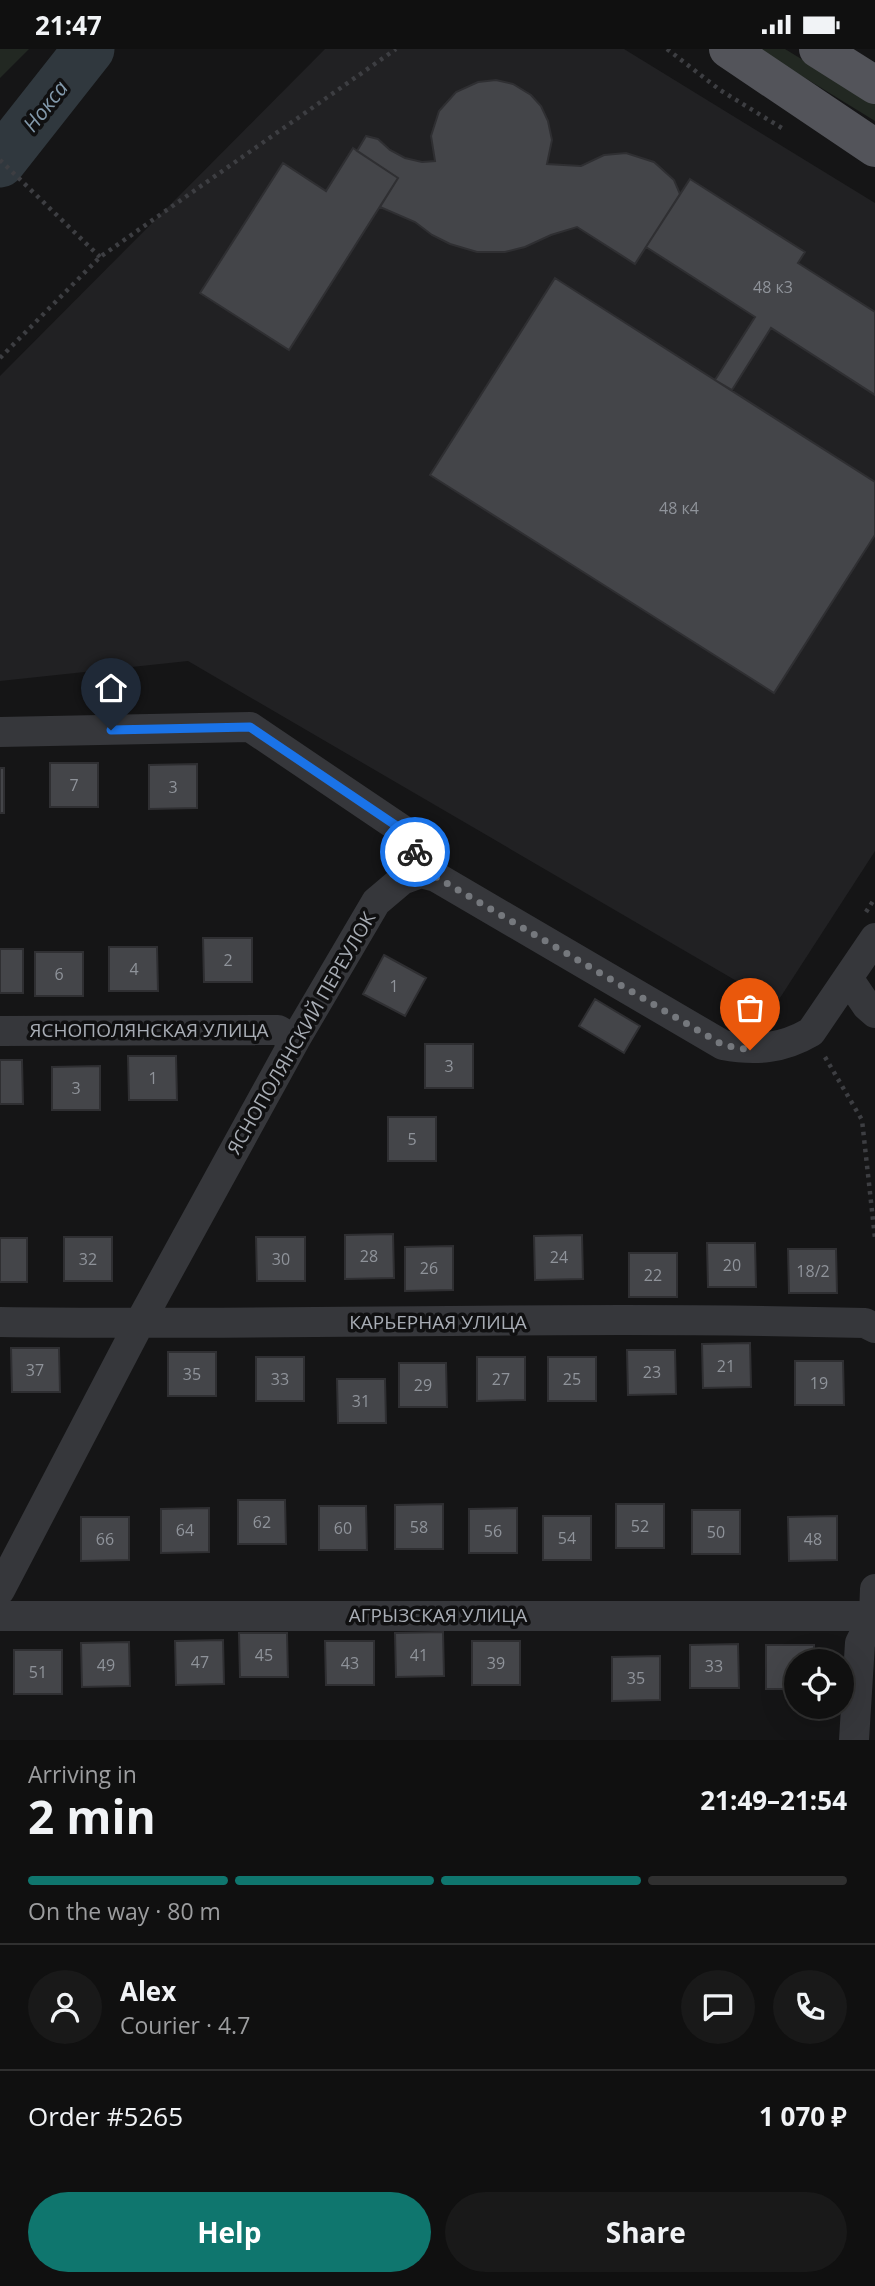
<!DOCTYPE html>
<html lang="en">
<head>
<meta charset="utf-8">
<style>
  :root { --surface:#101010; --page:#191919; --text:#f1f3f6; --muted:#9c9d9f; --line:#303030; --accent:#0f766e }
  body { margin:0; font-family:"Open Sans",sans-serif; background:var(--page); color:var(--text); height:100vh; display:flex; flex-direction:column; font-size:26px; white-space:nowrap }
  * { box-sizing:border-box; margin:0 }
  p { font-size:23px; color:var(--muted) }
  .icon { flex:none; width:38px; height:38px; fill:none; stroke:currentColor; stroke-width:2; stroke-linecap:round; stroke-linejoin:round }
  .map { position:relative; height:1691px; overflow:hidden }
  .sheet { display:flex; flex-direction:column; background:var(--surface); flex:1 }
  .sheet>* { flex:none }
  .controls { position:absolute; left:784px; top:1600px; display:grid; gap:14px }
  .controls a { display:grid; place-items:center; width:70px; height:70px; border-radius:50%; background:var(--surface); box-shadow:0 7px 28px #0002,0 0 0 2px var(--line); font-size:35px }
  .pin { position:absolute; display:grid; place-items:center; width:60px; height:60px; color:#fff; margin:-72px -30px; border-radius:50% 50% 50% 0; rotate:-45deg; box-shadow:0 0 7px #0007 }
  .pin .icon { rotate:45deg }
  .courier { position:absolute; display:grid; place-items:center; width:70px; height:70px; margin:-35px; border:5px solid #1a73e8; border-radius:50%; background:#fff; color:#222; box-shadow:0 2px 9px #0007 }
  .headline em { font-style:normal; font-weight:700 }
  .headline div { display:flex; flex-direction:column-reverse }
  .headline { display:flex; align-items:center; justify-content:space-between; height:119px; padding:0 28px }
  h1 { font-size:46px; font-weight:700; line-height:52px }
  .bar { display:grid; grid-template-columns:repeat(4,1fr); gap:10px 7px; align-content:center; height:84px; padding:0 28px }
  .bar i { height:9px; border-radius:5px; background:var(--line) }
  .bar .active { background:var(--accent) }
  .bar p { grid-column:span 4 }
  .line { display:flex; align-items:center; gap:18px; padding:0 28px; border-top:2px solid var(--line) }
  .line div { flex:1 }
  .round { display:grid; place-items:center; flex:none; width:74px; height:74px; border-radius:37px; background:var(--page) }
  .primary-button { display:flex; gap:14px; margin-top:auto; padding:14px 28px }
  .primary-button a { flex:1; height:80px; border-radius:42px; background:var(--accent); color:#fff; font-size:28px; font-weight:700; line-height:80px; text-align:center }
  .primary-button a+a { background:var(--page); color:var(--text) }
  .status { display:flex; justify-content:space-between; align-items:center; height:49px; padding:0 35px; background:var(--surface); direction:ltr }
  .status svg { height:19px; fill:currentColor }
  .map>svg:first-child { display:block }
  .built { fill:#212123 }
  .green { fill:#222822 }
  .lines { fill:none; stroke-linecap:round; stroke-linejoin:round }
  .river { stroke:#30383e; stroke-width:51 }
  .building { fill:#444549; stroke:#2f2f32; stroke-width:2 }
  .path { stroke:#3d3e42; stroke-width:4.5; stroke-dasharray:3.5 5; stroke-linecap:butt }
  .minor { stroke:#36373b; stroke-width:30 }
  .major { stroke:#53545a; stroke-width:38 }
  .done { stroke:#75787d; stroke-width:7; stroke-dasharray:0 12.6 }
  .route { stroke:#1a73e8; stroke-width:9 }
  .labels { text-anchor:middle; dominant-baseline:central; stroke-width:7; stroke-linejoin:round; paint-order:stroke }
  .number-label { font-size:16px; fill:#8f939a }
  .street-label { font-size:19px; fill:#a8adb5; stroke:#101011 }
  .water-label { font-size:21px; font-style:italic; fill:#839aac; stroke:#101011 }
</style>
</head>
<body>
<div class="status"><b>21:47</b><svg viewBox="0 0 49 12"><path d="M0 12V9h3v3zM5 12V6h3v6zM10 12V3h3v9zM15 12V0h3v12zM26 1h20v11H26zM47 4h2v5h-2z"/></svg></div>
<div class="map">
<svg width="875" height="1691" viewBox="0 0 875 1691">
  <rect width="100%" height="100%" fill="#151516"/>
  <path class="built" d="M325,0H624L875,154V802L776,955L188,612L0,632V327Z"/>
  <path class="green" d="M0,0H29L0,29Z
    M758,0H785L875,55V72Z"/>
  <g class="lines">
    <path class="river" d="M0,113L89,0"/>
  </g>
  <path class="building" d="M496,31L513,35L531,46L541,57L548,72L552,91L547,115L581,117L604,106L626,104L654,113L674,131L680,145L635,215L577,178L551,186L525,198L505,203H477L450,195L432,186L415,173L380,158L398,129L357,102L366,87L378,90L390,101L405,109L422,113L435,112L431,87L439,62L456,43L478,33Z
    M353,99L398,129L289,301L200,244L283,114L326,142Z
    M690,130L805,203L798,214L875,263V346L771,279L732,341L715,331L755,268L646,198Z
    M555,229L875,433V486L774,644L430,426Z
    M50,714H98V758H50Z
    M197,715V759L149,760V716Z
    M0,719H4V764H0Z
    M203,889H252V933H204Z
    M109,898H157L158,942H109Z
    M0,900H23V944H0Z
    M35,903H83V947H35Z
    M384,906L426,929L405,967L363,945Z
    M595,950L640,977L624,1004L579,977Z
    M425,995H473V1039H425Z
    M128,1007H176L177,1051H129Z
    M0,1011H22L23,1055H0Z
    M100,1017V1061H52V1018Z
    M388,1068H436V1112H388Z
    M393,1185L394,1229L345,1230V1186Z
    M582,1186L583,1230L535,1231L534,1187Z
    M64,1188H112V1232H64Z
    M256,1188H305V1232H257Z
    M0,1189H27V1233H0Z
    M707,1194H755L756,1238H708Z
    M453,1197V1241L405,1242V1198Z
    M788,1200H836L837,1244H789Z
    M629,1204H677V1248H629Z
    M750,1294L751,1338L703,1339L702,1295Z
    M11,1299H59L60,1343H12Z
    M627,1301H675L676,1345L628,1346Z
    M168,1303H216V1347H168Z
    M256,1308H304V1352H256Z
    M477,1308H525V1351L477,1352Z
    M548,1308H596V1352H548Z
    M795,1312H843L844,1356H795Z
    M399,1314H446L447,1358H399Z
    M337,1330H385L386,1374H338Z
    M238,1451H285L286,1495H238Z
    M443,1455V1500H395V1456Z
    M616,1455H664V1499H616Z
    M319,1457H366L367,1501H319Z
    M209,1459V1503L161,1504V1460Z
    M517,1459V1504H469V1460Z
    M692,1461H740V1505H692Z
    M543,1467H591V1511H543Z
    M837,1467V1511L789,1512L788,1468Z
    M81,1468H129V1511L81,1512Z
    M443,1583L444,1627L396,1628L395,1584Z
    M239,1584H287L288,1628H240Z
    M223,1591L224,1635L176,1636L175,1592Z
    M325,1592H374V1636H326Z
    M472,1592H520V1636H472Z
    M129,1593L130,1637L82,1638L81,1594Z
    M738,1595L739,1639H690V1596Z
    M766,1596H814V1612H796V1640H766Z
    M14,1601H62V1645H14Z
    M660,1607V1651L612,1652V1608Z"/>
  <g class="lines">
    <path class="path" d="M667,0L720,41L785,81
      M0,111L100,208
      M0,309L100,208L396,0
      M866,863L875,849
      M825,1008L862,1071L875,1189"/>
    <path class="minor" d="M0,683L250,678L410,786L421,824
      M848,929L867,957L875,964
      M0,982L278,981L295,991
      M0,1273C288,1277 576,1266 865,1274L875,1279
      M0,1541L139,1275L295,991L376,853L402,831L421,824L436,828L723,996C755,1002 782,1000 811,983L875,889
      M0,1567H875
      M854,1691L860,1594L874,1566L875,1540"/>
    <path class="major" d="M728,0L875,99
      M818,0L875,36"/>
  </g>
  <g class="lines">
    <path class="done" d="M415,803L421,824L436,828L723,996L750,1001"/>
    <path class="route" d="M111,681L250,678L410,786L415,803"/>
  </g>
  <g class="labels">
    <g class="number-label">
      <text x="773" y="238">48 к3</text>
      <text x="679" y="459">48 к4</text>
      <text x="74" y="736">7</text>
      <text x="173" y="738">3</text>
      <text x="228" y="911">2</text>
      <text x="134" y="920">4</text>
      <text x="59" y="925">6</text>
      <text x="394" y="937">1</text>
      <text x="449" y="1017">3</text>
      <text x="153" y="1029">1</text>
      <text x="76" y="1039">3</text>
      <text x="412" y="1090">5</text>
      <text x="369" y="1207">28</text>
      <text x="559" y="1208">24</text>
      <text x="88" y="1210">32</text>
      <text x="281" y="1210">30</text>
      <text x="732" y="1216">20</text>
      <text x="429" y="1219">26</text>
      <text x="813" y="1222">18/2</text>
      <text x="653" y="1226">22</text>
      <text x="726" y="1317">21</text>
      <text x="35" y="1321">37</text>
      <text x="652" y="1323">23</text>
      <text x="192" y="1325">35</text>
      <text x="280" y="1330">33</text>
      <text x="501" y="1330">27</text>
      <text x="572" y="1330">25</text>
      <text x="819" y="1334">19</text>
      <text x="423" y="1336">29</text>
      <text x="361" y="1352">31</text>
      <text x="262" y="1473">62</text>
      <text x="640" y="1477">52</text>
      <text x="419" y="1478">58</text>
      <text x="343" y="1479">60</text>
      <text x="185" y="1481">64</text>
      <text x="493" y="1482">56</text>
      <text x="716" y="1483">50</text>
      <text x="567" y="1489">54</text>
      <text x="105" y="1490">66</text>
      <text x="813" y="1490">48</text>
      <text x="264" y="1606">45</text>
      <text x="419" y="1606">41</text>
      <text x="200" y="1613">47</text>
      <text x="350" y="1614">43</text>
      <text x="496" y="1614">39</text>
      <text x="106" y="1616">49</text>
      <text x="714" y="1617">33</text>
      <text x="38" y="1623">51</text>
      <text x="636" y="1629">35</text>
    </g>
    <g class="street-label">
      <text x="149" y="981">ЯСНОПОЛЯНСКАЯ УЛИЦА</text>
      <text transform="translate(301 984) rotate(-60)">ЯСНОПОЛЯНСКИЙ ПЕРЕУЛОК</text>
      <text x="438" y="1273">КАРЬЕРНАЯ УЛИЦА</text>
      <text x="438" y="1566">АГРЫЗСКАЯ УЛИЦА</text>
    </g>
    <g class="water-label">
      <text transform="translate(45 57) rotate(-52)">Нокса</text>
    </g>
  </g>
</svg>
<div class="controls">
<a><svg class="icon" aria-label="locate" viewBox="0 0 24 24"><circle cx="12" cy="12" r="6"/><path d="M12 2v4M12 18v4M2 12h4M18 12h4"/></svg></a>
</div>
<div class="pin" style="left:750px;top:1001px;background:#ea580c"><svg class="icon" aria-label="bag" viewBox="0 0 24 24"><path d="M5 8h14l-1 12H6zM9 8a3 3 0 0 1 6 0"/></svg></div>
<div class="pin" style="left:111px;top:681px;background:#1f2937"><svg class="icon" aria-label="home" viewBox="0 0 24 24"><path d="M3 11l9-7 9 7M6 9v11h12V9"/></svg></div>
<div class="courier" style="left:415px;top:803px"><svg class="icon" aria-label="bike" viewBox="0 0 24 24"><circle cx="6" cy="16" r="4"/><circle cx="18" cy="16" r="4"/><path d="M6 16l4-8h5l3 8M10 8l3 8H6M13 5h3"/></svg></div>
</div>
<section class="sheet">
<div class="headline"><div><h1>2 min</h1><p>Arriving in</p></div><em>21:49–21:54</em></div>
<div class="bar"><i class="active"></i><i class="active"></i><i class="active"></i><i></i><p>On the way · 80 m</p></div>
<div class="line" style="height:126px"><a class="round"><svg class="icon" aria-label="person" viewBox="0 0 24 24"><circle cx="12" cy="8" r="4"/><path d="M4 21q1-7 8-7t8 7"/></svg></a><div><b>Alex</b><p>Courier · 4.7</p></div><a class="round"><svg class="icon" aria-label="chat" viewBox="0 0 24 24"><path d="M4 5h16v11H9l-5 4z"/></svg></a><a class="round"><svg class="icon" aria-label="phone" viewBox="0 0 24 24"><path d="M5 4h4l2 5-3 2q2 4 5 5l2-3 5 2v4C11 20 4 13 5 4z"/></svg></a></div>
<div class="line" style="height:91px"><div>Order #5265</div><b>1 070 ₽</b></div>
<div class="primary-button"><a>Help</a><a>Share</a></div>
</section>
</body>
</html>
